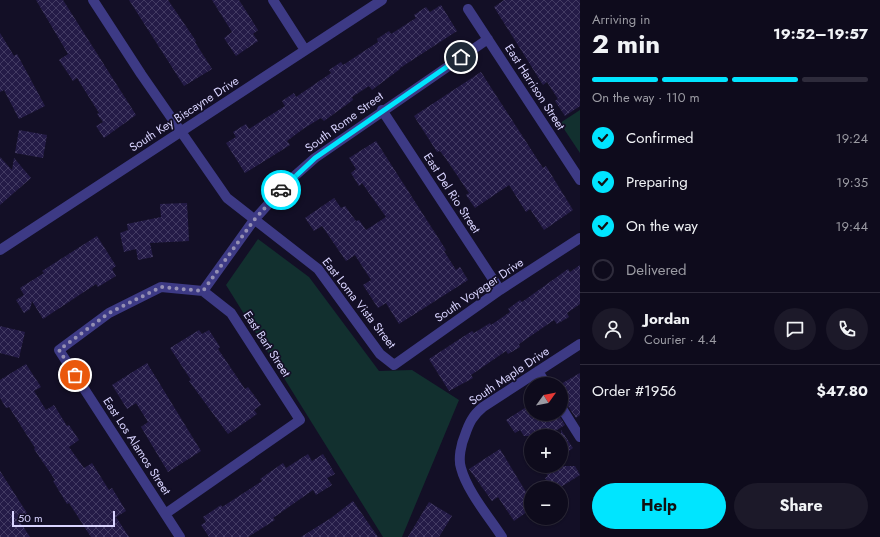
<!DOCTYPE html>
<html lang="en">
<head>
<meta charset="utf-8">
<style>
  :root { --surface:#0e0b1c; --page:#1c1929; --text:#f1f3f6; --muted:#9b9ba3; --line:#2e2b3b; --accent:#00e5ff }
  body { margin:0; font-family:Jost,sans-serif; background:var(--page); color:var(--text); height:100vh; display:flex; flex-direction:column; font-size:15px; white-space:nowrap }
  * { box-sizing:border-box; margin:0 }
  p { font-size:13px; color:var(--muted) }
  .icon { flex:none; width:22px; height:22px; fill:none; stroke:currentColor; stroke-width:2; stroke-linecap:round; stroke-linejoin:round }
  .map { position:relative; flex:1; overflow:hidden }
  .sheet { display:flex; flex-direction:column; background:var(--surface); width:300px }
  .sheet>* { flex:none }
  .needle { width:26px; rotate:57deg }
  .fabs { position:absolute; left:524px; top:377px; display:grid; gap:8px }
  .fabs a { display:grid; place-items:center; width:44px; height:44px; border-radius:50%; background:var(--surface); box-shadow:0 1px 3px #0004,0 0 0 1px var(--line); font-size:20px }
  .scale { position:absolute; left:12px; bottom:10px; width:103px; box-sizing:border-box; padding-left:4px; border:2px solid #d9d4ff; border-top:0; font-size:11px; line-height:14px; white-space:nowrap; color:#d9d4ff; -webkit-text-stroke:3px #130f26; paint-order:stroke }
  .pin { position:absolute; display:grid; place-items:center; width:34px; height:34px; color:#fff; margin:-17px; border:2px solid #fff; border-radius:50%; box-shadow:0 1px 4px #0007 }
  .courier { position:absolute; display:grid; place-items:center; width:40px; height:40px; margin:-20px; border:3px solid #00e5ff; border-radius:50%; background:#fff; color:#222; box-shadow:0 1px 5px #0007 }
  .summary em { font-style:normal; font-weight:700 }
  .summary div { display:flex; flex-direction:column-reverse }
  .summary { display:flex; align-items:center; justify-content:space-between; height:68px; padding:0 12px }
  h1 { font-size:26px; font-weight:700; line-height:30px }
  .bar { display:grid; grid-template-columns:repeat(4,1fr); gap:6px 4px; align-content:center; height:48px; padding:0 12px }
  .bar i { height:5px; border-radius:3px; background:var(--line) }
  .bar .current { background:var(--accent) }
  .bar p { grid-column:span 4 }
  .line { display:flex; align-items:center; gap:10px; padding:0 12px; border-top:1px solid var(--line) }
  .line div { flex:1 }
  .round { display:grid; place-items:center; flex:none; width:42px; height:42px; border-radius:21px; background:var(--page) }
  ol { padding:0 12px; list-style:none }
  li { display:flex; align-items:center; gap:12px; height:44px }
  li p { margin-inline-start:auto }
  li .icon { padding:4px; border-radius:50%; background:var(--accent); color:#111; stroke-width:4 }
  li:last-child { color:var(--muted) }
  li i { width:22px; height:22px; border:2px solid var(--line); border-radius:50% }
  .primary-button { display:flex; gap:8px; margin-top:auto; padding:8px 12px }
  .primary-button a { flex:1; height:46px; border-radius:24px; background:var(--accent); color:#111; font-size:16px; font-weight:700; line-height:46px; text-align:center }
  .primary-button a+a { background:var(--page); color:var(--text) }
  main { display:flex; flex:1; min-height:0 }
  .map>svg:first-child { display:block }
  .green { fill:#12302f }
  .building { fill:url(#building-cross-hatch) }
  .lines { fill:none; stroke-linecap:round; stroke-linejoin:round }
  .minor { stroke:#3d3a85; stroke-width:10 }
  .done { stroke:#948fb3; stroke-width:4; stroke-dasharray:0 7.2 }
  .route { stroke:#00e5ff; stroke-width:5 }
  .labels { text-anchor:middle; dominant-baseline:central; stroke-width:3.5; stroke-linejoin:round; paint-order:stroke }
  .street-label { font-size:12px; fill:#d9d4ff; stroke:#130f26 }
</style>
</head>
<body>
<main>
<div class="map">
<svg width="580" height="537" viewBox="0 0 580 537">
  <defs>
    <pattern id="building-cross-hatch" width="8" height="8" patternUnits="userSpaceOnUse"><rect width="8" height="8" fill="#241b47"/><path d="M0 0l8 8M0 8l8-8" fill="none" stroke="#433b63"/></pattern>
  </defs>
  <rect width="100%" height="100%" fill="#130f26"/>
  <path class="green" d="M580,110V153L560,123Z
    M258,239L309,277L379,371L412,370L459,400L402,537H383L226,285Z"/>
  <path class="building" d="M36,0H63L136,115L104,138L96,126L103,122L97,114L99,113L77,78L73,81L59,60L68,54Z
    M129,0H168L196,41L195,42L212,69L184,86Z
    M212,0H239L258,30L253,34L258,41L236,56L224,38L232,32Z
    M504,0H580V106L565,116L555,101L558,99L547,82L543,85L494,7Z
    M441,5L457,31L400,68V69L372,90L369,86L352,97L353,100L324,121L321,118L303,129L287,141L290,145L245,173L226,143L236,137L233,132L246,124L249,129L285,106L282,101L294,93L296,97L331,73L329,70L341,62L343,65L378,42L377,39L389,31L391,34L416,18L414,15L426,7L430,12Z
    M0,33L14,56L17,54L45,106L19,119L4,90L0,92Z
    M481,72L543,168L546,166L573,210L544,230L530,209L526,212L509,185L475,208L466,195L469,193L446,159L440,151L437,152L414,116Z
    M19,130L47,135L43,158L15,153Z
    M376,141L446,250L444,251L456,270L460,267L468,280L399,324L386,303L378,308L363,285L371,280L355,255L346,261L322,226L314,231L305,218L334,198L341,208L345,206L356,221L359,220L366,230L386,217L362,183L359,186L351,173L356,169L349,158Z
    M0,157L12,170L14,158L31,178L0,205Z
    M187,203L189,241L150,243L153,257L138,260L136,249L124,252L120,233L128,230L127,224L161,217L160,204Z
    M97,236L116,266L112,269L116,276L98,287L96,284L43,319L32,301L30,309L24,313L16,300L24,295L20,288L44,273L42,271Z
    M580,265V304L567,313L569,317L557,324L554,320L519,344L520,347L508,354L506,351L471,375L473,378L449,391L429,359L472,331L474,333L490,323L491,325L510,312L508,309L520,300L522,302L568,269L570,272Z
    M0,326L25,332L19,358L0,353Z
    M199,330L202,334L209,330L220,347L218,349L245,389L248,387L261,405L254,410L257,414L228,434L189,381L191,380L170,348Z
    M147,363L201,451L168,472L141,427L148,422L136,403L127,409L112,385Z
    M26,364L41,387L34,391L46,410L54,405L67,426L69,425L79,440L69,447L84,468L92,463L109,490L112,488L126,511L116,517L129,537H91L69,503L67,504L53,481L55,480L34,449L35,448L9,407L6,408L0,398V380Z
    M580,373V415L576,418L561,396V384Z
    M531,404V414H541L544,420L553,414H558L565,425L547,436H524L520,430L515,433L506,420Z
    M561,430L573,448L561,457Z
    M500,449L526,492L531,488V509L514,521L498,497L492,501L469,469Z
    M308,454L312,461L323,454L335,474L327,478L332,485L316,495L313,490L273,518L275,520L248,537H209L201,525L206,522L203,517L221,505L222,507L262,481L260,479L283,463L286,468Z
    M541,466H575L580,475L559,488H552L545,478L548,476Z
    M0,471L27,513L18,519L30,537H0Z
    M353,501L378,537H301L331,518Z
    M429,502L452,516L439,537H408Z"/>
  <g class="lines">
    <path class="minor" d="M93,0L141,74L227,198L318,269L380,354L394,365L500,290L580,238
      M273,0L305,50
      M468,9L580,180
      M382,110L500,290
      M0,250L382,0
      M203,291L254,220L290,180L315,158L488,39
      M538,371L546,384
      M561,407L580,437
      M165,514L300,420L231,313L203,291
      M180,537L59,350L109,313L161,287L203,291
      M502,537C489,517 467,491 461,468C458,459 461,444 465,435C469,423 473,415 483,407L580,344"/>
  </g>
  <g class="lines">
    <path class="done" d="M75,375L59,350L109,313L161,287L203,291L254,220L281,190"/>
    <path class="route" d="M281,190L315,158L461,57"/>
  </g>
  <g class="labels">
    <g class="street-label">
      <text transform="translate(535 87) rotate(57)">East Harrison Street</text>
      <text transform="translate(184 114) rotate(-33)">South Key Biscayne Drive</text>
      <text transform="translate(344 122) rotate(-36)">South Rome Street</text>
      <text transform="translate(452 193) rotate(57)">East Del Rio Street</text>
      <text transform="translate(479 290) rotate(-34)">South Voyager Drive</text>
      <text transform="translate(359 303) rotate(52)">East Loma Vista Street</text>
      <text transform="translate(267 344) rotate(57)">East Bart Street</text>
      <text transform="translate(509 376) rotate(-34)">South Maple Drive</text>
      <text transform="translate(137 446) rotate(57)">East Los Alamos Street</text>
    </g>
  </g>
</svg>
<div class="fabs">
<a><svg class="needle" viewBox="-14 -14 28 28"><path d="M0-13l5 13h-10z" fill="#e53935"/><path d="M0 13l5-13h-10z" fill="#9b9ba3"/></svg></a>
<a>+</a>
<a>−</a>
</div>
<div class="scale">50 m</div>
<div class="pin" style="left:75px;top:375px;background:#ea580c"><svg class="icon" aria-label="bag" viewBox="0 0 24 24"><path d="M5 8h14l-1 12H6zM9 8a3 3 0 0 1 6 0"/></svg></div>
<div class="pin" style="left:461px;top:57px;background:#1f2937"><svg class="icon" aria-label="home" viewBox="0 0 24 24"><path d="M3 11l9-7 9 7M6 9v11h12V9"/></svg></div>
<div class="courier" style="left:281px;top:190px"><svg class="icon" aria-label="car" viewBox="0 0 24 24"><path d="M5 17H2v-5l4-1 3-4h7l3 4 3 1v5h-3M9 17h6M6 11h13"/><circle cx="7" cy="17" r="2"/><circle cx="17" cy="17" r="2"/></svg></div>
</div>
<section class="sheet">
<div class="summary"><div><h1>2 min</h1><p>Arriving in</p></div><em>19:52–19:57</em></div>
<div class="bar"><i class="current"></i><i class="current"></i><i class="current"></i><i></i><p>On the way · 110 m</p></div>
<ol>
<li><svg class="icon" aria-label="check" viewBox="0 0 24 24"><path d="M5 12l5 5 9-10"/></svg>Confirmed<p>19:24</p></li>
<li><svg class="icon" aria-label="check" viewBox="0 0 24 24"><path d="M5 12l5 5 9-10"/></svg>Preparing<p>19:35</p></li>
<li><svg class="icon" aria-label="check" viewBox="0 0 24 24"><path d="M5 12l5 5 9-10"/></svg>On the way<p>19:44</p></li>
<li><i></i>Delivered</li>
</ol>
<div class="line" style="height:72px"><a class="round"><svg class="icon" aria-label="person" viewBox="0 0 24 24"><circle cx="12" cy="8" r="4"/><path d="M4 21q1-7 8-7t8 7"/></svg></a><div><b>Jordan</b><p>Courier · 4.4</p></div><a class="round"><svg class="icon" aria-label="chat" viewBox="0 0 24 24"><path d="M4 5h16v11H9l-5 4z"/></svg></a><a class="round"><svg class="icon" aria-label="phone" viewBox="0 0 24 24"><path d="M5 4h4l2 5-3 2q2 4 5 5l2-3 5 2v4C11 20 4 13 5 4z"/></svg></a></div>
<div class="line" style="height:52px"><div>Order #1956</div><b>$47.80</b></div>
<div class="primary-button"><a>Help</a><a>Share</a></div>
</section>
</main>
</body>
</html>
